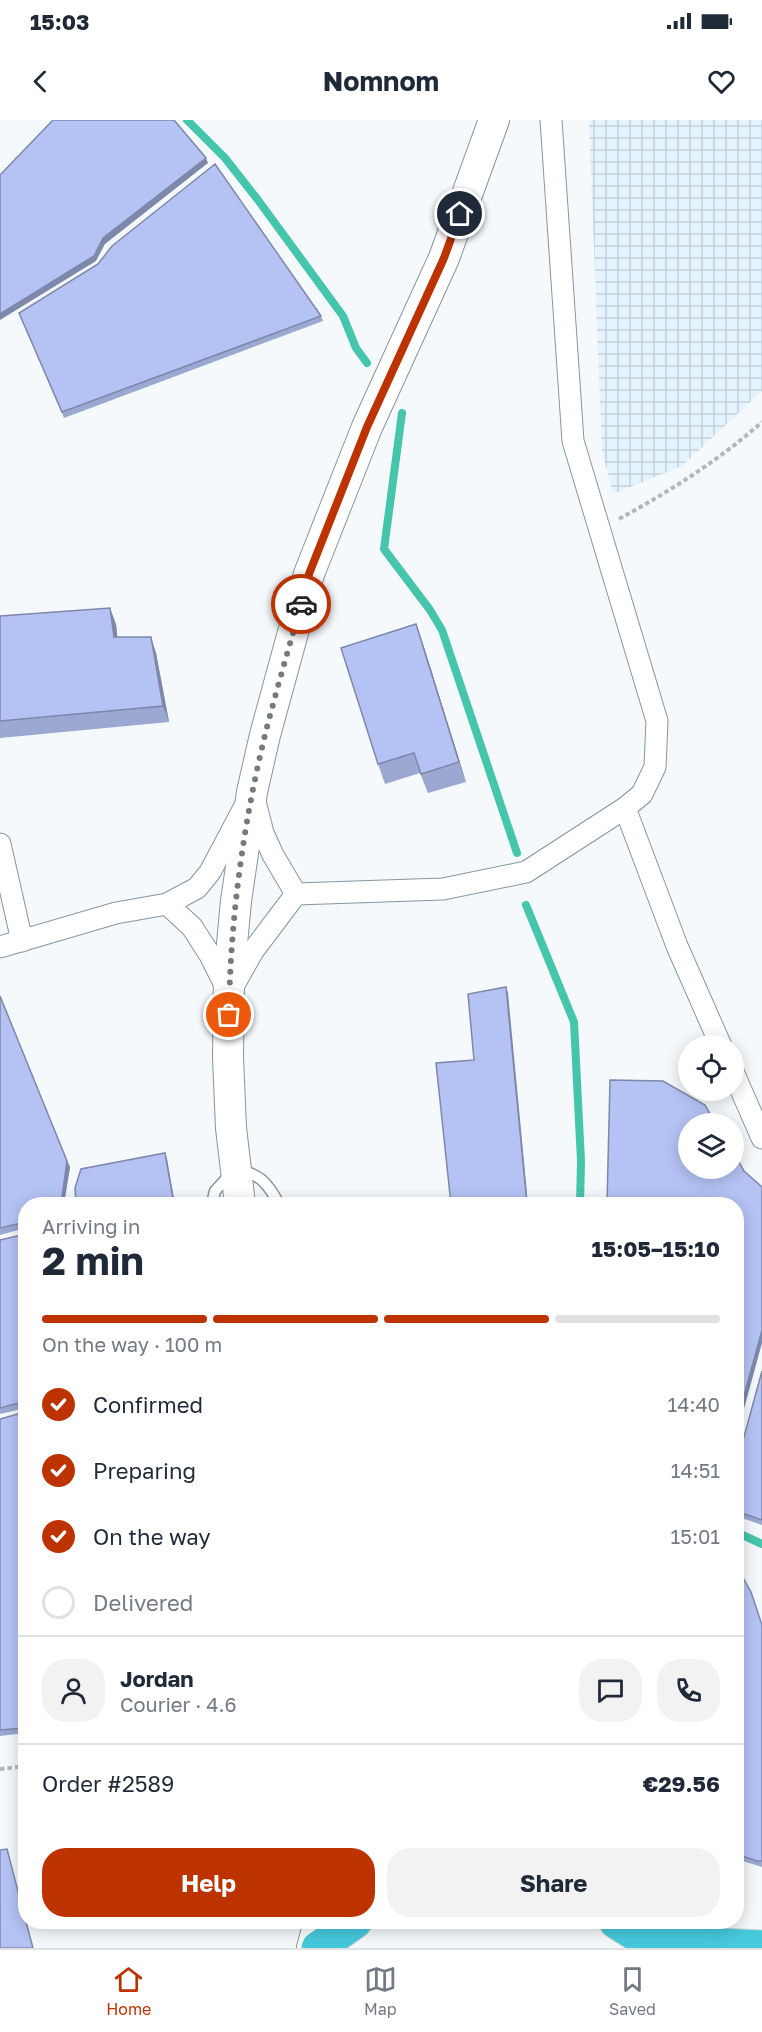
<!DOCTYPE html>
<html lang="en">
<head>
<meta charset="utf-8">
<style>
  :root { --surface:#fff; --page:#f2f2f3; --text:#1f2937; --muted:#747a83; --line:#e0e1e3; --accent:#bc3300 }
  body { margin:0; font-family:"Golos Text",sans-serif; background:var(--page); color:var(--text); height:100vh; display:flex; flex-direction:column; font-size:22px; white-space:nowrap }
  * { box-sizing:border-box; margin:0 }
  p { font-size:20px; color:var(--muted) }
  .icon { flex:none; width:33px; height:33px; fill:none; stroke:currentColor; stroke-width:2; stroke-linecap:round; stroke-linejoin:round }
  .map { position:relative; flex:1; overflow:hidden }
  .side { position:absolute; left:18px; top:1077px; width:726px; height:732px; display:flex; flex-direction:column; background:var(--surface); border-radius:24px; box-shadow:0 3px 15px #0003 }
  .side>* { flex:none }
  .tools { position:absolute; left:678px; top:915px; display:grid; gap:12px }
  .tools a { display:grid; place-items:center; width:66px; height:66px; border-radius:50%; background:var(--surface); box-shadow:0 3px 15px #0003; font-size:30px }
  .pin { position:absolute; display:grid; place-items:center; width:51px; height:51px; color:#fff; margin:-26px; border:3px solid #fff; border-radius:50%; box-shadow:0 2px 6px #0007 }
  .courier { position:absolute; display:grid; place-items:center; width:60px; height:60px; margin:-30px; border:4px solid #bc3300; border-radius:50%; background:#fff; color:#222; box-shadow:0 2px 8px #0007 }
  .overview em { font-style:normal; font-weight:700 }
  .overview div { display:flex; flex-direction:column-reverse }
  .overview { display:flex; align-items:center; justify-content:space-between; height:102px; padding:0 24px }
  h1 { font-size:39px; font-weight:700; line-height:45px }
  .bar { display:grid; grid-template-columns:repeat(4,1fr); gap:9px 6px; align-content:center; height:72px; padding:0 24px }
  .bar i { height:8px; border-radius:4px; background:var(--line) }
  .bar .selected { background:var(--accent) }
  .bar p { grid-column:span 4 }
  .line { display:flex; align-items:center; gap:15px; padding:0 24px; border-top:2px solid var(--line) }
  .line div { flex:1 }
  .round { display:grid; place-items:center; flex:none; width:63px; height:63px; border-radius:24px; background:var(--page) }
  ol { padding:0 24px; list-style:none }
  li { display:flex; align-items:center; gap:18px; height:66px }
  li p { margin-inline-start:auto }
  li .icon { padding:6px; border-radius:50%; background:var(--accent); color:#fff; stroke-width:4 }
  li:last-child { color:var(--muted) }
  li i { width:33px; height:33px; border:3px solid var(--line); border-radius:50% }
  .action { display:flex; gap:12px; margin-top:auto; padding:12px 24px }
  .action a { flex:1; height:69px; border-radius:24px; background:var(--accent); color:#fff; font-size:24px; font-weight:700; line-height:69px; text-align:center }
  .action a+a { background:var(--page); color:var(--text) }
  .status { display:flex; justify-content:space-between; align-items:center; height:42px; padding:0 30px; background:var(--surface); direction:ltr }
  .status svg { height:16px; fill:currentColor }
  header { display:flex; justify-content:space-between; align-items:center; height:78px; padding:0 24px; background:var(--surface); font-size:27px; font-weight:700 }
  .menu { display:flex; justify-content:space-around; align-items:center; height:84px; border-top:2px solid var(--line); background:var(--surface); font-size:16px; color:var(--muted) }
  .menu a { display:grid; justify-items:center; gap:3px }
  .menu .selected { color:var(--accent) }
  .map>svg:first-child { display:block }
  .industrial { fill:url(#industrial-grid) }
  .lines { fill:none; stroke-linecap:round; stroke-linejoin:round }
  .stream { stroke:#44c5ac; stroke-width:8 }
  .lane-casing { stroke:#8596a2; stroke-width:13 }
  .street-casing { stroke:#8596a2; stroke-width:23 }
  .secondary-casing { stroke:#8596a2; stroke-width:32 }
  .highway-casing { stroke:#d1d3d4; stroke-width:35 }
  .path { stroke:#b2b7bb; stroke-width:4; stroke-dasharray:4.5 3; stroke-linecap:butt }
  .lane { stroke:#fff; stroke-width:10 }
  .street { stroke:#fff; stroke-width:21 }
  .secondary { stroke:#fff; stroke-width:30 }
  .highway { stroke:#46c9dc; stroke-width:33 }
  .wall { fill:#9ba8d2 }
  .shaded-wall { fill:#7e88ab }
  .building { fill:#b4c3f4; stroke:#7e88ab; stroke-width:1.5 }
  .done { stroke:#747a7e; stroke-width:6; stroke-dasharray:0 10.8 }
  .route { stroke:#bc3300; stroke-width:8 }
</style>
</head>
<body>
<div class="status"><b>15:03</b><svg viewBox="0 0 49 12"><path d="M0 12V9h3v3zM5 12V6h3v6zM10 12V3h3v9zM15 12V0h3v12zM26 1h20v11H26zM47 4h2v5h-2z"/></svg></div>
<header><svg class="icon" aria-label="back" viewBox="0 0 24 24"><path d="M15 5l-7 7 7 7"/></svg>Nomnom<svg class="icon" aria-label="heart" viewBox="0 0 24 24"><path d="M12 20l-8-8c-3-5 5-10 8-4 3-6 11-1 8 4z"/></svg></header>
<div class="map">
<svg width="762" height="1828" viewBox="0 0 762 1828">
  <defs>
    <pattern id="industrial-grid" width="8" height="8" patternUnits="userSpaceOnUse" patternTransform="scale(1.5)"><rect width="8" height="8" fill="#e4f3fe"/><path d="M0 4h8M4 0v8" fill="none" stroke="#c4d1da"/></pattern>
  </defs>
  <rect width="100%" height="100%" fill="#f5f9fc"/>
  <path class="industrial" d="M589,0H762V271L682,346L613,374L602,331Z"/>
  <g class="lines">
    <path class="stream" d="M187,0L225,38L258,80L343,196L356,228L367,243
      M402,293L384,429L430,490L442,510L517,733
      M526,785L574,902L581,1041L580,1084
      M736,1412L762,1424"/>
    <defs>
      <path id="lane" d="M212,1084L215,1071L235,1049C260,1054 267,1062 279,1084"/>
      <path id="street" d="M255,681L263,713L273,735L296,774
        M625,688L677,826L721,926
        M0,724L22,821
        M296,774L443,769L526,752L625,688L642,674L655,647L657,601L573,321L551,0
        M167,784L192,807L210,835L228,871
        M0,827L116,793L167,784L197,768L210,752L244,688
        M231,870L253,831L296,774
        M734,954L762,1018"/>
      <path id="secondary" d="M240,1084L231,1008L228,937L229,856L236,781L252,672L265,615L309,454L367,307L444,138L494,0
        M312,1828L319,1802"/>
      <path id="highway" d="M616,1802L646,1821L654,1828
        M646,1821L762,1827
        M318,1828L355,1802"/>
    </defs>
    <use href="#lane" class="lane-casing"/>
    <use href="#street" class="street-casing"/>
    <use href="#secondary" class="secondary-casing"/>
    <use href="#highway" class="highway-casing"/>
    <path class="path" d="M619,399C670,371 718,341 762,302
      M0,1649L26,1646"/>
    <use href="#lane" class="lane"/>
    <use href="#street" class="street"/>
    <use href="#secondary" class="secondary"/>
    <use href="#highway" class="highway"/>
  </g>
  <path class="wall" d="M98,144L321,196L323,201L64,298L21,198Z
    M0,496L116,504L117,517L156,533L169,602L0,618Z
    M423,524L466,662L428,673L420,653L385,664L378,644Z
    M0,876L70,1047L64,1084H26V1108L0,1115Z
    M26,1114V1288L0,1294V1120Z
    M762,1251V1405L736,1396V1346Z
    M18,1294L26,1319V1613L0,1616V1299Z
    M736,1445L762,1504V1747L736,1739Z"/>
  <path class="shaded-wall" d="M206,38L208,43L105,124L96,141L0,200V194Z
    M110,488L116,504L119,533L114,517Z
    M416,504L423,524L466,662L459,642Z
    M151,517L156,533L169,602L163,586Z
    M506,867L508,873L528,1084H527Z
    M165,1033L167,1039L175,1084H174Z
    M67,1041L70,1047L64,1084H61Z
    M762,1210V1223L736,1318V1305Z"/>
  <path class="building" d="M53,0H174L206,38L103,118L94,136L0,194V55Z
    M215,44L321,196L62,292L19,193L98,144L112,126Z
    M110,488L114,517H151L163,586L0,601V496Z
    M416,504L459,642L421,654L414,633L378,644L341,528Z
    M506,867L527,1084H451L436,943L474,940L468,874Z
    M0,876L67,1041L61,1084H26V1102L0,1108Z
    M610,960L663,961L705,985L716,1004H688V1048H734V1033L744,1051L762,1067V1210L736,1305V1084H607Z
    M165,1033L174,1084H76L75,1068L81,1049Z
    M26,1114V1281L0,1288V1120Z
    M762,1251V1400L736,1391V1346Z
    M18,1294L26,1321V1608L0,1610V1299Z
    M736,1445L751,1472L762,1505V1741H757L736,1734Z
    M7,1729L26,1802L33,1828H0V1730Z"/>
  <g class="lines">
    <path class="done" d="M229,895C230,802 243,705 265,615C276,571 289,528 301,484"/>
    <path class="route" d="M301,484L309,454L367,307L444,138L460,94"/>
  </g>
</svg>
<div class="tools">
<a><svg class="icon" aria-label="locate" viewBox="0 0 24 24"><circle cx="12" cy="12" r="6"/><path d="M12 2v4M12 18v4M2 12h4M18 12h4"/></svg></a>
<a><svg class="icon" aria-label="layers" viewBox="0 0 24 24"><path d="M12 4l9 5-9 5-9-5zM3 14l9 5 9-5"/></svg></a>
</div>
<div class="pin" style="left:229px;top:895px;background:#ea580c"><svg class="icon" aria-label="bag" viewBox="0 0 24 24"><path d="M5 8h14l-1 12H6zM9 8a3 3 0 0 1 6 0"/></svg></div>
<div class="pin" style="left:460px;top:94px;background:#1f2937"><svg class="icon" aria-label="home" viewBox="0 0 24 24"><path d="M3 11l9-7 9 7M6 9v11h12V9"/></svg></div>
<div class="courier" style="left:301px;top:484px"><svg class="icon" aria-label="car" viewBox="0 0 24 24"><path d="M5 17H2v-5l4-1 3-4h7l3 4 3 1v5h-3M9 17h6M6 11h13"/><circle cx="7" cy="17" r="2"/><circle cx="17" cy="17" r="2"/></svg></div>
<section class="side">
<div class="overview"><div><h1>2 min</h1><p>Arriving in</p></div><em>15:05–15:10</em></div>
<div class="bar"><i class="selected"></i><i class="selected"></i><i class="selected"></i><i></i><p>On the way · 100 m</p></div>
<ol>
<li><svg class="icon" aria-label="check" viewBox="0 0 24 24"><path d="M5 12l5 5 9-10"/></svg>Confirmed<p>14:40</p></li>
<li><svg class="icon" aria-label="check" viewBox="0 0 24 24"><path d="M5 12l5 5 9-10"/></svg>Preparing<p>14:51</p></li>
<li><svg class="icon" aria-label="check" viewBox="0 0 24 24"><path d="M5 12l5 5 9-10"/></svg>On the way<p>15:01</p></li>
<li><i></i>Delivered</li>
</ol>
<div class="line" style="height:108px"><a class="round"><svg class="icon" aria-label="person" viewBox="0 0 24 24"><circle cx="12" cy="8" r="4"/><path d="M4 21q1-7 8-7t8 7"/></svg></a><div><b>Jordan</b><p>Courier · 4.6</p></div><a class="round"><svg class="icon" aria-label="chat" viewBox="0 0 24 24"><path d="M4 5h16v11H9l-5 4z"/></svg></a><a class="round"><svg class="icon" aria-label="phone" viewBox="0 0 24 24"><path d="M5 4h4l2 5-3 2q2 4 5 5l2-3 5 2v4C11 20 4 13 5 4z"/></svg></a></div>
<div class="line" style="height:78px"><div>Order #2589</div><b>€29.56</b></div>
<div class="action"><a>Help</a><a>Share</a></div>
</section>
</div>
<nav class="menu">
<a class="selected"><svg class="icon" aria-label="home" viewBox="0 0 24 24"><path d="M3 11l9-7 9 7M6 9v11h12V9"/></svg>Home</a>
<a><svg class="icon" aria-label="map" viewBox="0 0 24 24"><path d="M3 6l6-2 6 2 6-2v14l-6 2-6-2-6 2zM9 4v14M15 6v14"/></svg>Map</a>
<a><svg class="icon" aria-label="saved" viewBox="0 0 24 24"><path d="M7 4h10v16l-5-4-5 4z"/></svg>Saved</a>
</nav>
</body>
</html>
